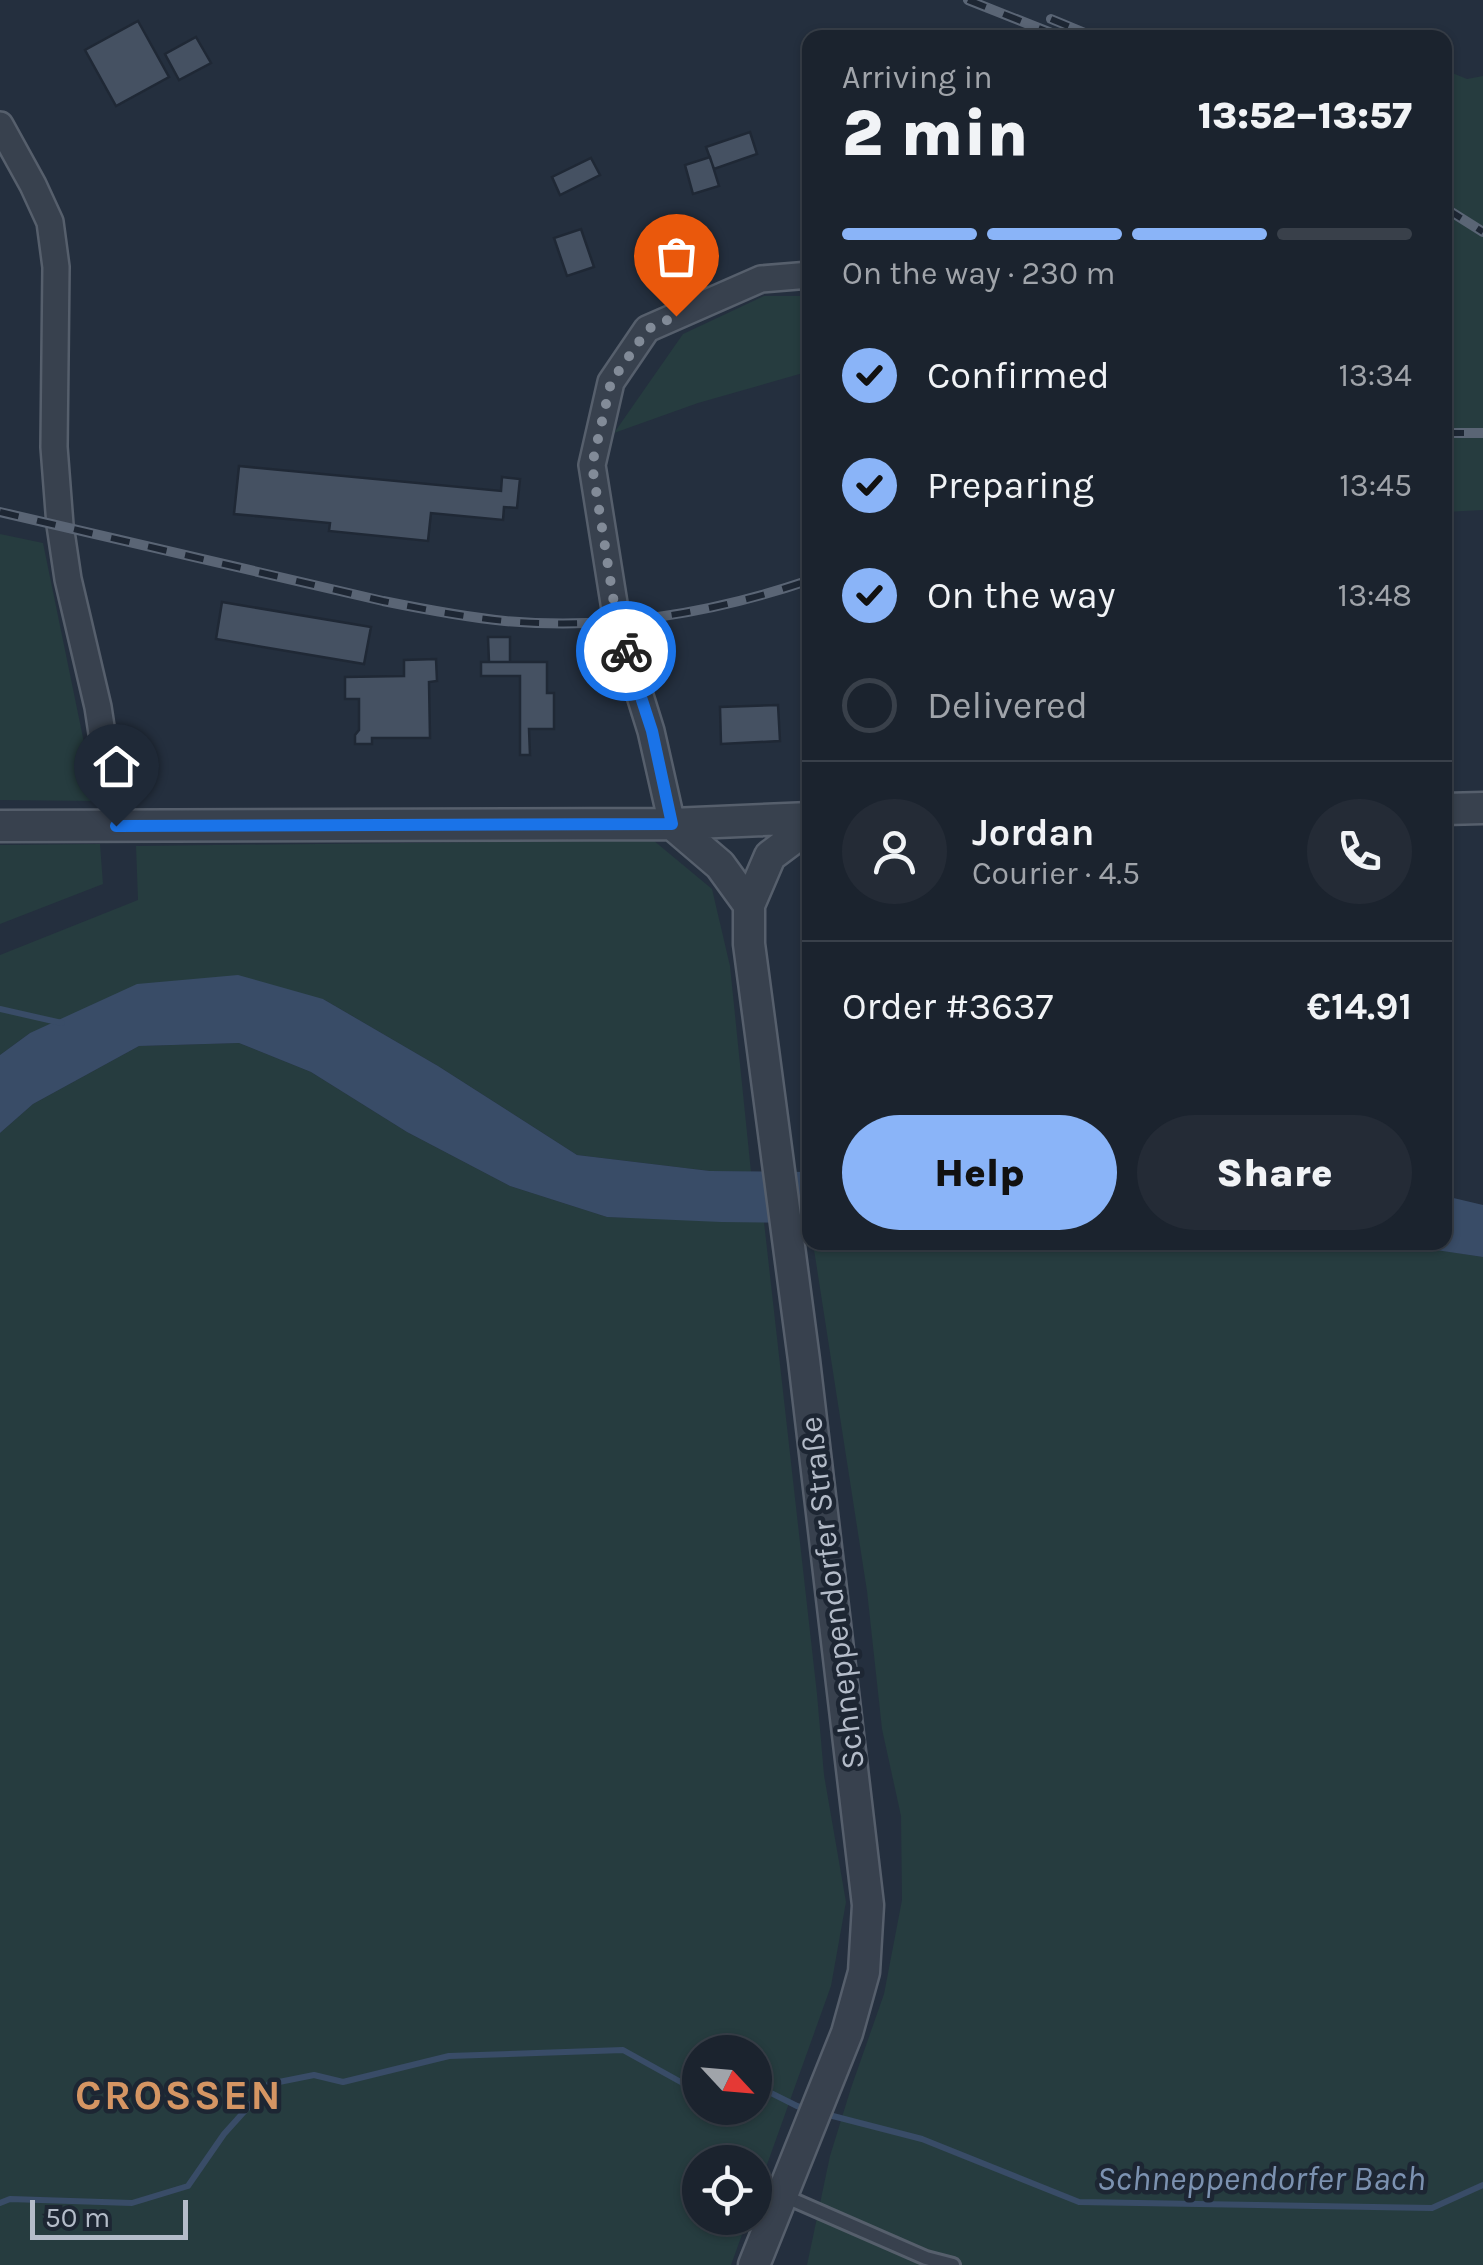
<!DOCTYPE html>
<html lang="en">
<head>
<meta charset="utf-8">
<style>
  :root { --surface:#1b232e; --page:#242b36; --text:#f1f3f6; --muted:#a0a4aa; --line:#39404a; --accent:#8ab4f8 }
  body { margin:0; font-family:Karla,sans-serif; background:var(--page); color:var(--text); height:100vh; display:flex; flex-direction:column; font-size:38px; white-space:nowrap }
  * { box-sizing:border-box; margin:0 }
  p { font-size:32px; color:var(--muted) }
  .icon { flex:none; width:55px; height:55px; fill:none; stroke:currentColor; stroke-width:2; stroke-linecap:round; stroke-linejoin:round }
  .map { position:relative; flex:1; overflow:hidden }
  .panel { position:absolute; left:802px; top:30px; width:650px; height:1220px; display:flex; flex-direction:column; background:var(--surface); border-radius:20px; box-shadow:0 2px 8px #0004,0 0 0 2px var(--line) }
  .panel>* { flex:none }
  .needle { width:65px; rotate:116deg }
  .tools { position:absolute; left:682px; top:2035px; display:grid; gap:20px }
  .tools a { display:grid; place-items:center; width:90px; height:90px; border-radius:50%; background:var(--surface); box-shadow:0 2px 8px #0004,0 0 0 2px var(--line); font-size:50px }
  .scale { position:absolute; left:30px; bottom:25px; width:158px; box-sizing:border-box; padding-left:10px; border:5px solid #b4bcc9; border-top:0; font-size:28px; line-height:35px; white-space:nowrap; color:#b4bcc9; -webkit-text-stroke:8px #1d2633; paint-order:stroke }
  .pin { position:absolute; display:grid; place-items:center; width:85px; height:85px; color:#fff; margin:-102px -42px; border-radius:50% 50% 50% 0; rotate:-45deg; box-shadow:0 0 10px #0007 }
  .pin .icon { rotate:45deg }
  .courier { position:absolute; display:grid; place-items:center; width:100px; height:100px; margin:-50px; border:8px solid #1a73e8; border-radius:50%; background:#fff; color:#222; box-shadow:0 2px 12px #0007 }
  .head em { font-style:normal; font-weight:800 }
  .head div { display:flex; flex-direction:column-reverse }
  .head { display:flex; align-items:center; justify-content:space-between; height:170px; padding:0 40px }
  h1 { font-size:65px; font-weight:800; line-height:75px }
  .bar { display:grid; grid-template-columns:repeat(4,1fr); gap:15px 10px; align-content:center; height:120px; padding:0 40px }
  .bar i { height:12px; border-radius:8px; background:var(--line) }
  .bar .active { background:var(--accent) }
  .bar p { grid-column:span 4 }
  .line { display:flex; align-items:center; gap:25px; padding:0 40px; border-top:2px solid var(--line) }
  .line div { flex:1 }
  .round { display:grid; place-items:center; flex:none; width:105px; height:105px; border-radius:52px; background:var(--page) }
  ol { padding:0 40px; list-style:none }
  li { display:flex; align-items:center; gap:30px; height:110px }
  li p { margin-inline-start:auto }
  li .icon { padding:10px; border-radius:50%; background:var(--accent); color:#111; stroke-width:4 }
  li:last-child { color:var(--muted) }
  li i { width:55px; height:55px; border:5px solid var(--line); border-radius:50% }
  .cta { display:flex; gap:20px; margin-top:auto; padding:20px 40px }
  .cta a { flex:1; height:115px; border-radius:60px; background:var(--accent); color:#111; font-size:40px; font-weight:800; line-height:115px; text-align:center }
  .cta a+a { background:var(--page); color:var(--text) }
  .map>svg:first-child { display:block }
  .green { fill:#263c3f; fill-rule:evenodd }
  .water { fill:#394c67 }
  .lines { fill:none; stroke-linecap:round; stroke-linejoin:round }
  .stream { stroke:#394c67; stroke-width:6 }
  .building { fill:#455162; stroke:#1f2835; stroke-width:2.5 }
  .service-casing { stroke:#565f6c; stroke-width:18 }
  .minor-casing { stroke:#565f6c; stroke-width:30 }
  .tertiary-casing { stroke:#565f6c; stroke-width:35 }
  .service { stroke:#38414e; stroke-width:12 }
  .minor { stroke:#38414e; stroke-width:25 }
  .tertiary { stroke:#38414e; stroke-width:30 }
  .rail-casing { stroke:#5a6575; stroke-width:10 }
  .rail { stroke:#1d2633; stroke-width:6; stroke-dasharray:19; stroke-linecap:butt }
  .done { stroke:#828b98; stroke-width:10; stroke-dasharray:0 18 }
  .route { stroke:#1a73e8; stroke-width:12 }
  .labels { text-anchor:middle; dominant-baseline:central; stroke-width:9; stroke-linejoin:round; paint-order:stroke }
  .street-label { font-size:32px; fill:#b4bcc9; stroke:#1d2633 }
  .water-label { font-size:35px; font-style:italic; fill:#7c92b1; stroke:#1d2633 }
  .district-label { font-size:42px; font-weight:bold; letter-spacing:2.5px; fill:#d59563; stroke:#1d2633 }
</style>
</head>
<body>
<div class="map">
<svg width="1483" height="2265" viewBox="0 0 1483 2265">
  <rect width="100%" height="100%" fill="#242f3e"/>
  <path class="green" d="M1445,70L1467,79L1483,76V510L1445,512Z
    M764,296H810V371L698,403L614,433L683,334Z
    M0,534L43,543L96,801L0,800Z
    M653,840L712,889L730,966L751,1172L710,1171L577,1155L438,1066L323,999L30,1033L0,1055V955L138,900L136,846Z
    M100,844L103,884L0,924V845Z
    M239,1043L311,1072L407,1132L510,1186L607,1217L764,1222L817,1694L824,1775L846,1902L831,1986L755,2198V2162H700V2218H748L731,2265H0V1133L33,1104L139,1046ZM700,2052H755V2108H700Z
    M1389,1242L1483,1257V2265H807L830,2156L851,2088L884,1994L902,1900L901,1816L882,1729L867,1591L813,1243Z"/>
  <path class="water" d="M238,975L323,999L438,1066L577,1155L710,1171L810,1172V1223L721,1222L607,1217L510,1186L407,1132L311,1072L239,1043L139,1046L33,1104L0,1133V1055L30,1033L137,984Z
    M1445,1196L1483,1205V1257L1389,1243L1445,1242Z"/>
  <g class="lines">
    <path class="stream" d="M0,1009L62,1023
      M755,2085L797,2106L808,2109
      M825,2114L922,2139L1079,2202L1432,2208L1483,2185
      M0,2203L10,2199L132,2203L188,2186L224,2134L269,2084L314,2075L343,2082L449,2056L623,2050L688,2086L700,2084"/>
  </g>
  <path class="building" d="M138,21L169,77L116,106L85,50Z
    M196,37L211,63L179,80L165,54Z
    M750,132L757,154L714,169L706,147Z
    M710,157L719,186L693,194L685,165Z
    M591,158L600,175L560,195L552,177Z
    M581,229L594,267L567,276L554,238Z
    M239,466L501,491L502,477L520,479L517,508L504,507L503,520L431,513L428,541L329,531L330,523L234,514Z
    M222,602L371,627L364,664L216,639Z
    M488,637H510V662H489Z
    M436,659L437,681L429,682L430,738H372V744H355V735L359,730V699H345V677L404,676V660Z
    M481,662H547V693H554V729H529L530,755H520V676H481Z
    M778,705L780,741L721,744L720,707Z"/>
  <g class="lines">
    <defs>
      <path id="service" d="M784,2196L926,2258L953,2265"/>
      <path id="minor" d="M0,125L33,185L50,222L56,267L54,447L60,525L68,579L98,707L116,825
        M672,824L651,731L617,622L592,465L611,382L647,329L761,279L810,275"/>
      <path id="tertiary" d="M1445,809L1483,808
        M672,824L720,865L749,905V944L804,1360L868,1905L864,1972L847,2033L754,2265
        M0,826L672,824L810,818
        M749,905L770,856L810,826"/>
    </defs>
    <use href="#service" class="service-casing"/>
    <use href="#minor" class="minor-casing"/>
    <use href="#tertiary" class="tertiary-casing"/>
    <use href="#service" class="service"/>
    <use href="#minor" class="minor"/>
    <use href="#tertiary" class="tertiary"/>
    <defs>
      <path id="rail" d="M968,0L1064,38
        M1051,19L1097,38
        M1445,208L1483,232
        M1445,433H1483
        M0,512L383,601C423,609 464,617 505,621C611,630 710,614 810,580"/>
    </defs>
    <use href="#rail" class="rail-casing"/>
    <use href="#rail" class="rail"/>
  </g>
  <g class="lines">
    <path class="done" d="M626,651L617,622L592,465L611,382L648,329L676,316"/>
    <path class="route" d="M116,826L672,824L652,731L626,651"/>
  </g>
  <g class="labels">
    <g class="street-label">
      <text transform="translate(832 1593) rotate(-97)">Schneppendorfer Straße</text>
    </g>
    <g class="water-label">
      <text x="1261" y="2178">Schneppendorfer Bach</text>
    </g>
    <g class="district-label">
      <text x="179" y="2095">CROSSEN</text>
    </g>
  </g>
</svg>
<div class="tools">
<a><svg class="needle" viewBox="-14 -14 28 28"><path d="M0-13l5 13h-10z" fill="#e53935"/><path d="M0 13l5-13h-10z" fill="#a0a4aa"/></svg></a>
<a><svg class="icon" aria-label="locate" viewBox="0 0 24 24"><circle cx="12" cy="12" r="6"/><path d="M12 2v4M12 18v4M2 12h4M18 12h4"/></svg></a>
</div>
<div class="scale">50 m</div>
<div class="pin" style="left:676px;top:316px;background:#ea580c"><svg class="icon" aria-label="bag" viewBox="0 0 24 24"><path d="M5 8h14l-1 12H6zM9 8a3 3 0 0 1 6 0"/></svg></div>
<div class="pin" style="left:116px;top:826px;background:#1f2937"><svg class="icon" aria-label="home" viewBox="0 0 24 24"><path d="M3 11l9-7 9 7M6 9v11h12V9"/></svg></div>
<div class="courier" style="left:626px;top:651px"><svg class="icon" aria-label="bike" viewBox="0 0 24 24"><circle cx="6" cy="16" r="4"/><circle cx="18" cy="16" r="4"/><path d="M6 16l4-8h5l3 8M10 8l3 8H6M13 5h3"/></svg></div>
<section class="panel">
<div class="head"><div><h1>2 min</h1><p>Arriving in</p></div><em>13:52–13:57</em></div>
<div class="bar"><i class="active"></i><i class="active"></i><i class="active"></i><i></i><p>On the way · 230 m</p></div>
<ol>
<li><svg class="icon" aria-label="check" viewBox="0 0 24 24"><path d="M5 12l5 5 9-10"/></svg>Confirmed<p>13:34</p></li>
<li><svg class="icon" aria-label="check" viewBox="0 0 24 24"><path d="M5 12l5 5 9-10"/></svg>Preparing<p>13:45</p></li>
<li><svg class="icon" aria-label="check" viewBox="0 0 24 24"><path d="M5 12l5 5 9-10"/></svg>On the way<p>13:48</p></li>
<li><i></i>Delivered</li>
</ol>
<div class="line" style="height:180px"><a class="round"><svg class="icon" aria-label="person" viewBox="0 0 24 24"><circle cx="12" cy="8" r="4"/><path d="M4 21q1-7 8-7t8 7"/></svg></a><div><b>Jordan</b><p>Courier · 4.5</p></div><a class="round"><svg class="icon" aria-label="phone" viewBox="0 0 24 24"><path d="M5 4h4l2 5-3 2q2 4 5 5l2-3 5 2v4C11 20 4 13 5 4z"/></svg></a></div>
<div class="line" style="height:130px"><div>Order #3637</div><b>€14.91</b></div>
<div class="cta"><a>Help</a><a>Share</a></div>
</section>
</div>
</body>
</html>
